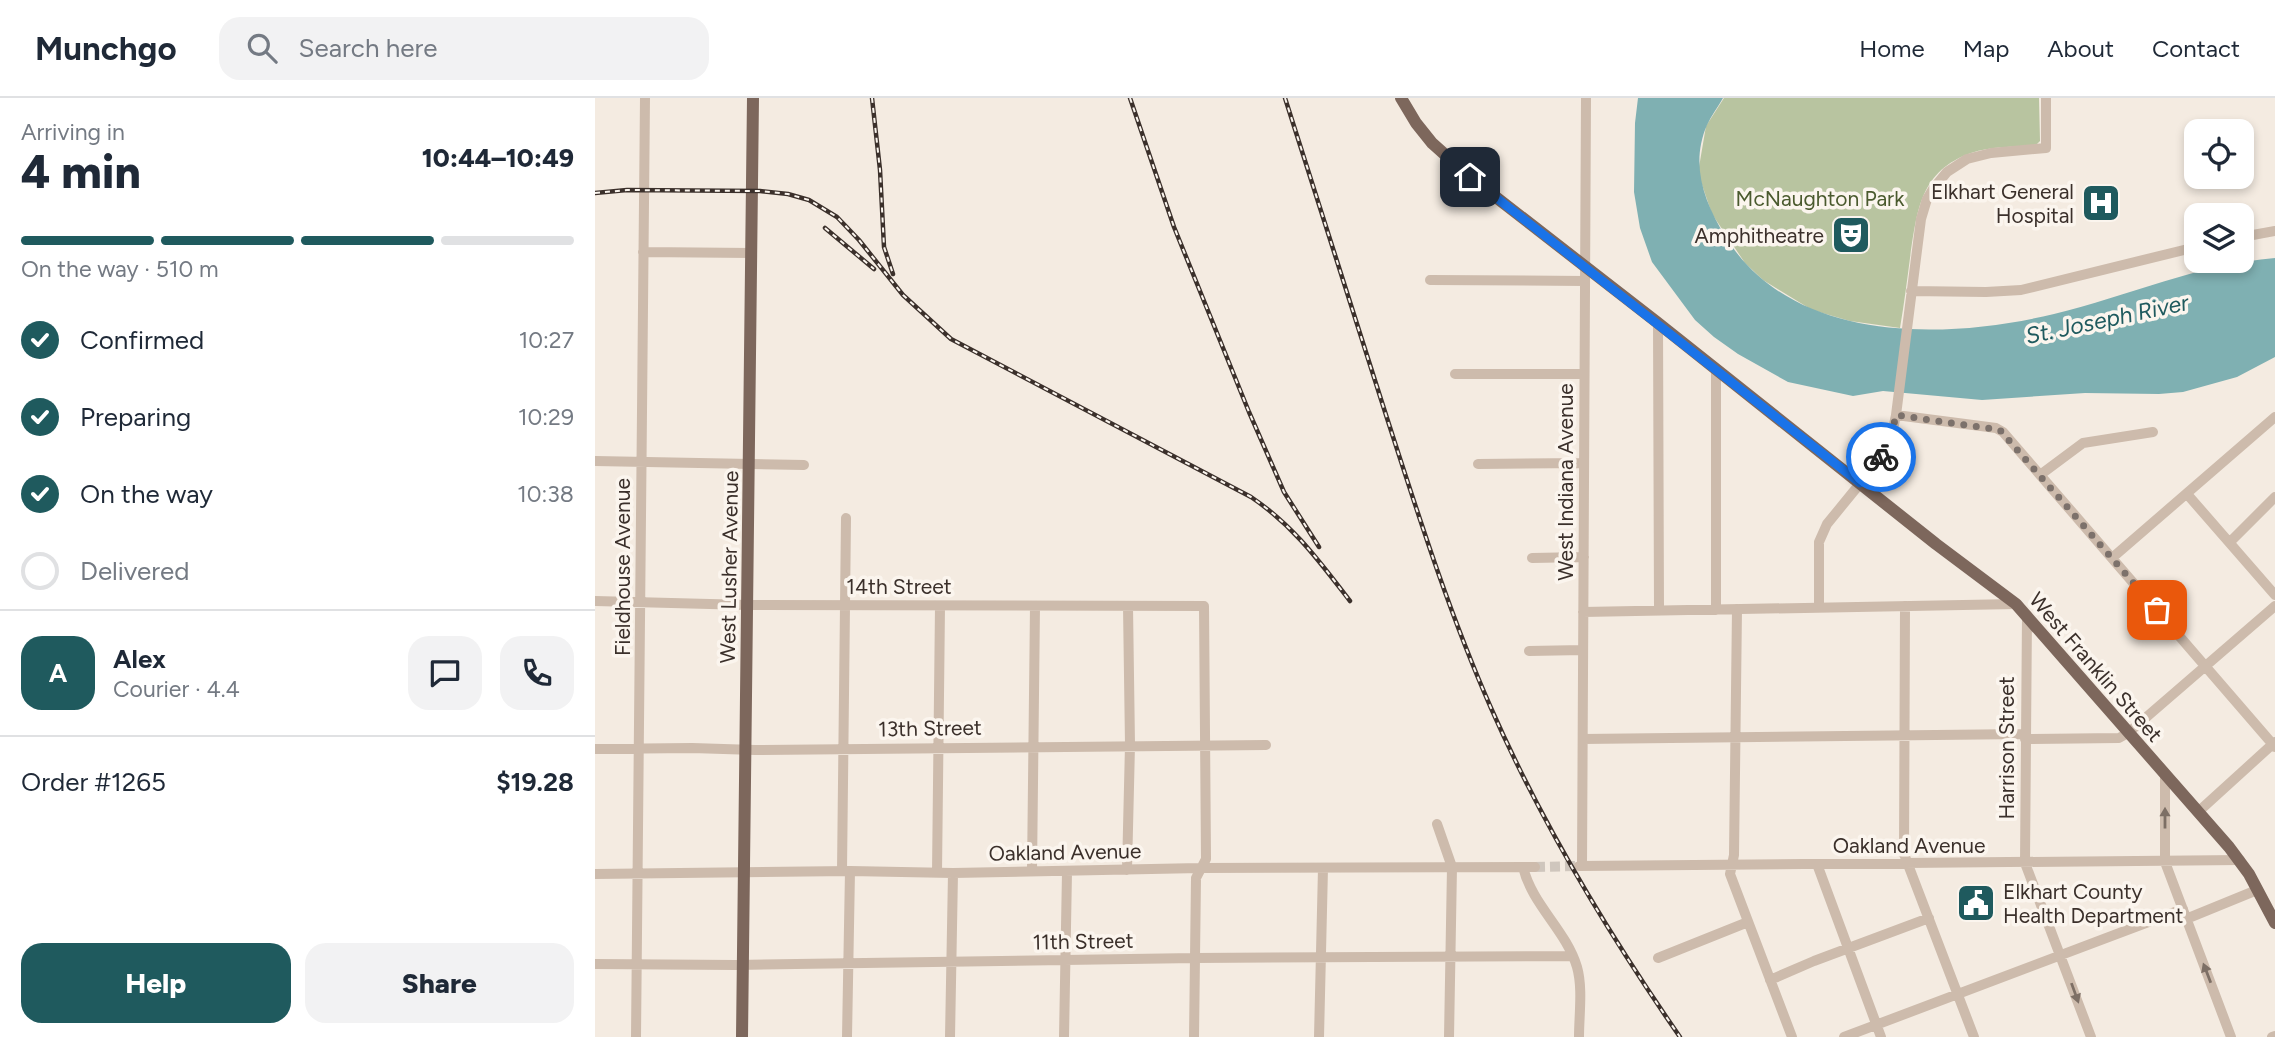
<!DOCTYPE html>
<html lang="en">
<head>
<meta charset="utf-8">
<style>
  :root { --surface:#fff; --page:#f2f2f3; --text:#1f2937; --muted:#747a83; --line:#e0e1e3; --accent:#1f5a5e }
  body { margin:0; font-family:Figtree,sans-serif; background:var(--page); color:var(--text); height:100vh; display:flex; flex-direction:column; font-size:26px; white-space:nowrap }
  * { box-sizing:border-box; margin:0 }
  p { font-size:23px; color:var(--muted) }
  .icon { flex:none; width:38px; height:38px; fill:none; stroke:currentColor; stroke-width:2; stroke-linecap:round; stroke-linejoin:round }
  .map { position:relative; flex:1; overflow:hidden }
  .side { display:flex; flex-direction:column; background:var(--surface); width:595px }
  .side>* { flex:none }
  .buttons { position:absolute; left:1589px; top:21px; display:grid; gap:14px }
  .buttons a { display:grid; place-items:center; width:70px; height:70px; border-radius:14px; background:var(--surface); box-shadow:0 4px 10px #0003; font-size:35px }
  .pin { position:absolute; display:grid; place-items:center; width:60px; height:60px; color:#fff; margin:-30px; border-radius:14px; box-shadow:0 4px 10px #0006 }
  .courier { position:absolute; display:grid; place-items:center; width:70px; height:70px; margin:-35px; border:5px solid #1a73e8; border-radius:50%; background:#fff; color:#222; box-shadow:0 2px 9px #0007 }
  .summary em { font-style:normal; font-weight:800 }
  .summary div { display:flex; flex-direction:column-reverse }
  .summary { display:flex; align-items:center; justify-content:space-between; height:119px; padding:0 21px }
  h1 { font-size:46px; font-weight:800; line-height:52px }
  .bar { display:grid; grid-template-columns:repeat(4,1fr); gap:10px 7px; align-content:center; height:84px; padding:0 21px }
  .bar i { height:9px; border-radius:5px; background:var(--line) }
  .bar .selected { background:var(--accent) }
  .bar p { grid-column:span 4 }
  .line { display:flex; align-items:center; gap:18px; padding:0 21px; border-top:2px solid var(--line) }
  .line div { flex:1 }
  .round { display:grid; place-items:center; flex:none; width:74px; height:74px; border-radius:21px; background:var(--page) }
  ol { padding:0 21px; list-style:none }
  li { display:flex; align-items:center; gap:21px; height:77px }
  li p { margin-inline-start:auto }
  li .icon { padding:7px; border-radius:50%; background:var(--accent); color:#fff; stroke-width:4 }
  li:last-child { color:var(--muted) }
  li i { width:38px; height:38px; border:4px solid var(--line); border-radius:50% }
  .button { display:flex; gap:14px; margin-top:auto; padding:14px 21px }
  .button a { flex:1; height:80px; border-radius:21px; background:var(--accent); color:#fff; font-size:28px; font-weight:800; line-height:80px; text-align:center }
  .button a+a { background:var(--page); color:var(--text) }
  header { display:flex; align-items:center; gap:42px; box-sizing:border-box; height:98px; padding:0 35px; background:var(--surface); border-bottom:2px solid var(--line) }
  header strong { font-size:33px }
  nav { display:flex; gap:38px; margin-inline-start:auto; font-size:24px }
  .search { width:490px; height:63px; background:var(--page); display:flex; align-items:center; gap:18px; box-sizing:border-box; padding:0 24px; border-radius:21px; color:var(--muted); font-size:26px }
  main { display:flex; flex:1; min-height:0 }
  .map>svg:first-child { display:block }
  .green { fill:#b8c4a0 }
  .water { fill:#7fb0b2 }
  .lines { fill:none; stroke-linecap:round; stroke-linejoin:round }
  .minor-tunnel { stroke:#cfc6bd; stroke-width:10; stroke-dasharray:10 5; stroke-linecap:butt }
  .minor { stroke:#cdbbac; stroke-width:10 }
  .major { stroke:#7d675c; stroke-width:12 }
  .rail-casing { stroke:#3b302b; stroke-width:4.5 }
  .rail { stroke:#fbf5ee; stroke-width:2; stroke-dasharray:5; stroke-linecap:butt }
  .oneway { fill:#7d6f65 }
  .done { stroke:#7c716b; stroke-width:7; stroke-dasharray:0 12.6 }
  .route { stroke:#1a73e8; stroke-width:9 }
  .labels { text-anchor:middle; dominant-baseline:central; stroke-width:7; stroke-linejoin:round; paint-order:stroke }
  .poi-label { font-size:21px; fill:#3b302b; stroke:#fbf5ee; text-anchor:end }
  .park-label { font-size:21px; fill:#4a5a2e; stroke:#fbf5ee }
  .street-label { font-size:21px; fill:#3b302b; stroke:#fbf5ee }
  .water-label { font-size:23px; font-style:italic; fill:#1f5a5e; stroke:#fbf5ee }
</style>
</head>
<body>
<header>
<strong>Munchgo</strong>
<div class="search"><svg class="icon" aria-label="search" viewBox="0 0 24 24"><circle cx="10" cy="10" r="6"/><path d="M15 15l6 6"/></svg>Search here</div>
<nav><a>Home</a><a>Map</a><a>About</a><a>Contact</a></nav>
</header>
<main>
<section class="side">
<div class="summary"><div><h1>4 min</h1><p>Arriving in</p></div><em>10:44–10:49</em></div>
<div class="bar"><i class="selected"></i><i class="selected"></i><i class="selected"></i><i></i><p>On the way · 510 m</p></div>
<ol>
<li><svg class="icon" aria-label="check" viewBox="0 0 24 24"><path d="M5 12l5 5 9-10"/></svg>Confirmed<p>10:27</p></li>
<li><svg class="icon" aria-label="check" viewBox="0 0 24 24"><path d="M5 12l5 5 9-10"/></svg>Preparing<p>10:29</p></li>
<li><svg class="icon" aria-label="check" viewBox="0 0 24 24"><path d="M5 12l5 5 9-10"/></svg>On the way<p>10:38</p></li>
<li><i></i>Delivered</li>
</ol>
<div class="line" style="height:126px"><b class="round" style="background:var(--accent);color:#fff">A</b><div><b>Alex</b><p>Courier · 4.4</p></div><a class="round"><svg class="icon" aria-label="chat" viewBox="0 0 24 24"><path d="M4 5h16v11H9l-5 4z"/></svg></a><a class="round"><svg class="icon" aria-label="phone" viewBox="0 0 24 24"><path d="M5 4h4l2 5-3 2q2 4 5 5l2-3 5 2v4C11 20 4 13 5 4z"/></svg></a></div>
<div class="line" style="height:91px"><div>Order #1265</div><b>$19.28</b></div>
<div class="button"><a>Help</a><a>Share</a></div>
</section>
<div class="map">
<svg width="1680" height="939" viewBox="0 0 1680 939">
  <rect width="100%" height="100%" fill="#f4ebe1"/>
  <path class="green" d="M1129,0H1444L1445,43L1441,47C1420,49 1396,48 1376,55C1325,73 1322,113 1315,160C1312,183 1309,206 1305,230L1255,223L1217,212L1168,182L1150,165L1117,116L1103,75L1111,28Z"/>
  <path class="water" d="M1043,0H1128C1123,9 1116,18 1112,27C1095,66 1109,104 1130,138C1197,247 1350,242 1459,216C1533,198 1604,166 1680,160V259L1642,279L1588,294L1564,296L1490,295L1387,302L1288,293L1258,298L1193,284L1143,256L1119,239L1100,222L1057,164L1045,130L1039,94L1040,25Z"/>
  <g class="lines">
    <path class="minor-tunnel" d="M940,769L984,768"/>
    <path class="minor" d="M1647,139L1680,133
      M48,154L156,155
      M835,182L990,183
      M1316,193L1391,194L1426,192L1601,149
      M1063,225L1064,513
      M1121,272V512
      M860,276H989
      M1301,317L1401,330L1408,334L1680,649
      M0,363L209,367
      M883,366L989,365
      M1445,377L1488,345L1558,334
      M1592,396L1680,497
      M1635,444L1680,399
      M937,460L989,459
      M1517,460L1680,319
      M0,503L153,507L609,508L611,761L601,780L599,939
      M1310,508L1309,756L1379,939
      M1224,510V444L1232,426L1281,366L1291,350L1297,336L1301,317L1326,121L1332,101L1338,91L1352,74L1372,61L1396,55L1451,50V0
      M1142,511L1139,757L1135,776L1197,939
      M988,514L1421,506
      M1432,517L1430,765L1496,939
      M934,553L988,552
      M988,641L1430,636
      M1430,641L1524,640L1533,635L1680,508
      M0,651L97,650L160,652L671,647
      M1570,676V764L1636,939
      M1603,714L1680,644
      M842,726L857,769L854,939
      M1222,766L1286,939
      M984,768L1645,762
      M987,768L991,0
      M928,769C937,807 971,832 982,869C988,890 984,917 984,939
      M532,772L535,647L533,508
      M247,773L251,420
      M437,773L440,508
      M342,775L345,508
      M0,776L255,773L358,775L605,770L940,769
      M1591,821L1662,792
      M1063,860L1153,824
      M0,866L141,867L600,860L977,858
      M1175,882L1219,863L1334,820
      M41,939L50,0
      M252,939L255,773
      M355,939L358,775
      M469,939L472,774
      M724,939L728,770
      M1249,939L1588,811
      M1677,939L1680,938"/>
    <path class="major" d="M806,0L821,25L837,45L875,79L1063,225L1341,446L1421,506L1634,749L1654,776L1680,825
      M147,939L158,0"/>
    <defs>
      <path id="rail" d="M277,0L285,72L289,149L298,176
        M535,0L579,129L654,314L689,394L724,449
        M690,0C724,106 757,211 791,317C823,416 854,515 896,610C947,726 1013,835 1085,939
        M0,95L32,92L165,93L193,96L214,102L242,119L264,142L308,197L356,241L656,399C699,428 724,463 755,503
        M230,130L279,171"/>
    </defs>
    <use href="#rail" class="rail-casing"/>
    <use href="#rail" class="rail"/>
  </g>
  <defs><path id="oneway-solid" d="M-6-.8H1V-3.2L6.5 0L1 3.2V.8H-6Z" transform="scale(1.75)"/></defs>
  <g class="oneway">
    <use href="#oneway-solid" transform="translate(1570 720) rotate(-90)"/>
    <use href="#oneway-solid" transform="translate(1612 875) rotate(-111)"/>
    <use href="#oneway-solid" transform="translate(1480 895) rotate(70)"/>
  </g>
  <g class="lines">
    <path class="done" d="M1286,359L1296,339L1301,317L1405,332L1562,512"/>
    <path class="route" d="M875,79L1265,385L1286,359"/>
  </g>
  <defs>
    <symbol id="hospital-square" viewBox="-11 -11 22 22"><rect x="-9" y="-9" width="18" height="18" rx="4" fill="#1f5a5e" stroke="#fbf5ee"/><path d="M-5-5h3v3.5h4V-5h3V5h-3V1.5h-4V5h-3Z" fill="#fff"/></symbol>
    <symbol id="theatre-square" viewBox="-11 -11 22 22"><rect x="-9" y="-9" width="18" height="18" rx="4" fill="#1f5a5e" stroke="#fbf5ee"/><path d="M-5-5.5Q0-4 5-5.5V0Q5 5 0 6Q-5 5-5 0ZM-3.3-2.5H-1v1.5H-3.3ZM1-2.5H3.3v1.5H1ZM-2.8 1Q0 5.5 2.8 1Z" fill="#fff"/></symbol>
    <symbol id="civic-square" viewBox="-11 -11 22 22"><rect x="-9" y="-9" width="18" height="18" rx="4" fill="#1f5a5e" stroke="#fbf5ee"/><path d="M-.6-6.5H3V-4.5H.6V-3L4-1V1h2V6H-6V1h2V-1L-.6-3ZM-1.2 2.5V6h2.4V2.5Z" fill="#fff"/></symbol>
  </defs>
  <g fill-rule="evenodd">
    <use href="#hospital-square" x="1484" y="83" width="44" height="44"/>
    <use href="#theatre-square" x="1234" y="115" width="44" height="44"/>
    <use href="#civic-square" x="1359" y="783" width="44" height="44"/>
  </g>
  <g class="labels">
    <g class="poi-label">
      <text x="1479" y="93">Elkhart General<tspan x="1479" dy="24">Hospital</tspan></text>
      <text x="1229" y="137">Amphitheatre</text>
      <text x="1408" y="793" text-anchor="start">Elkhart County<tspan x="1408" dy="24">Health Department</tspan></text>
    </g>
    <g class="park-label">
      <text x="1225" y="100">McNaughton Park</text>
    </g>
    <g class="street-label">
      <text transform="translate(970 384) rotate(-90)">West Indiana Avenue</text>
      <text transform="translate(27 469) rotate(-90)">Fieldhouse Avenue</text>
      <text transform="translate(134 469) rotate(-89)">West Lusher Avenue</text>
      <text x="304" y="488">14th Street</text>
      <text transform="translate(1501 569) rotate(49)">West Franklin Street</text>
      <text transform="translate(335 630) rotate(-1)">13th Street</text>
      <text transform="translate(1411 650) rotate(-90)">Harrison Street</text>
      <text x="1314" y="747">Oakland Avenue</text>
      <text transform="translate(470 754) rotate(-1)">Oakland Avenue</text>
      <text transform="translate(488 843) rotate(-1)">11th Street</text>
    </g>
    <g class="water-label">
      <text transform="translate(1512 221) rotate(-12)">St. Joseph River</text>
    </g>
  </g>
</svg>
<div class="buttons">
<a><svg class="icon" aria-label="locate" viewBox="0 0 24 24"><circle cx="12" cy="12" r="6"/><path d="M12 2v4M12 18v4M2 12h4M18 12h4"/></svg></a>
<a><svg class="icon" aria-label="layers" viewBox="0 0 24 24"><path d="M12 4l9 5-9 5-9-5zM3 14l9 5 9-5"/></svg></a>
</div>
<div class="pin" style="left:1562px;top:512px;background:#ea580c"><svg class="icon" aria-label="bag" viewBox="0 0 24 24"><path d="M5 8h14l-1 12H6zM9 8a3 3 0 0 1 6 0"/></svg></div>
<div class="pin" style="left:875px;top:79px;background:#1f2937"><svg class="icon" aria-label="home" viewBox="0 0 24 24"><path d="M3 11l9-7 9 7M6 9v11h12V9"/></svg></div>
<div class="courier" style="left:1286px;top:359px"><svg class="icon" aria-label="bike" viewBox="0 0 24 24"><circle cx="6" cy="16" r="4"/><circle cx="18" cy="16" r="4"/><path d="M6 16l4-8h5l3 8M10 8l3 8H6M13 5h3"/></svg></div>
</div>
</main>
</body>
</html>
